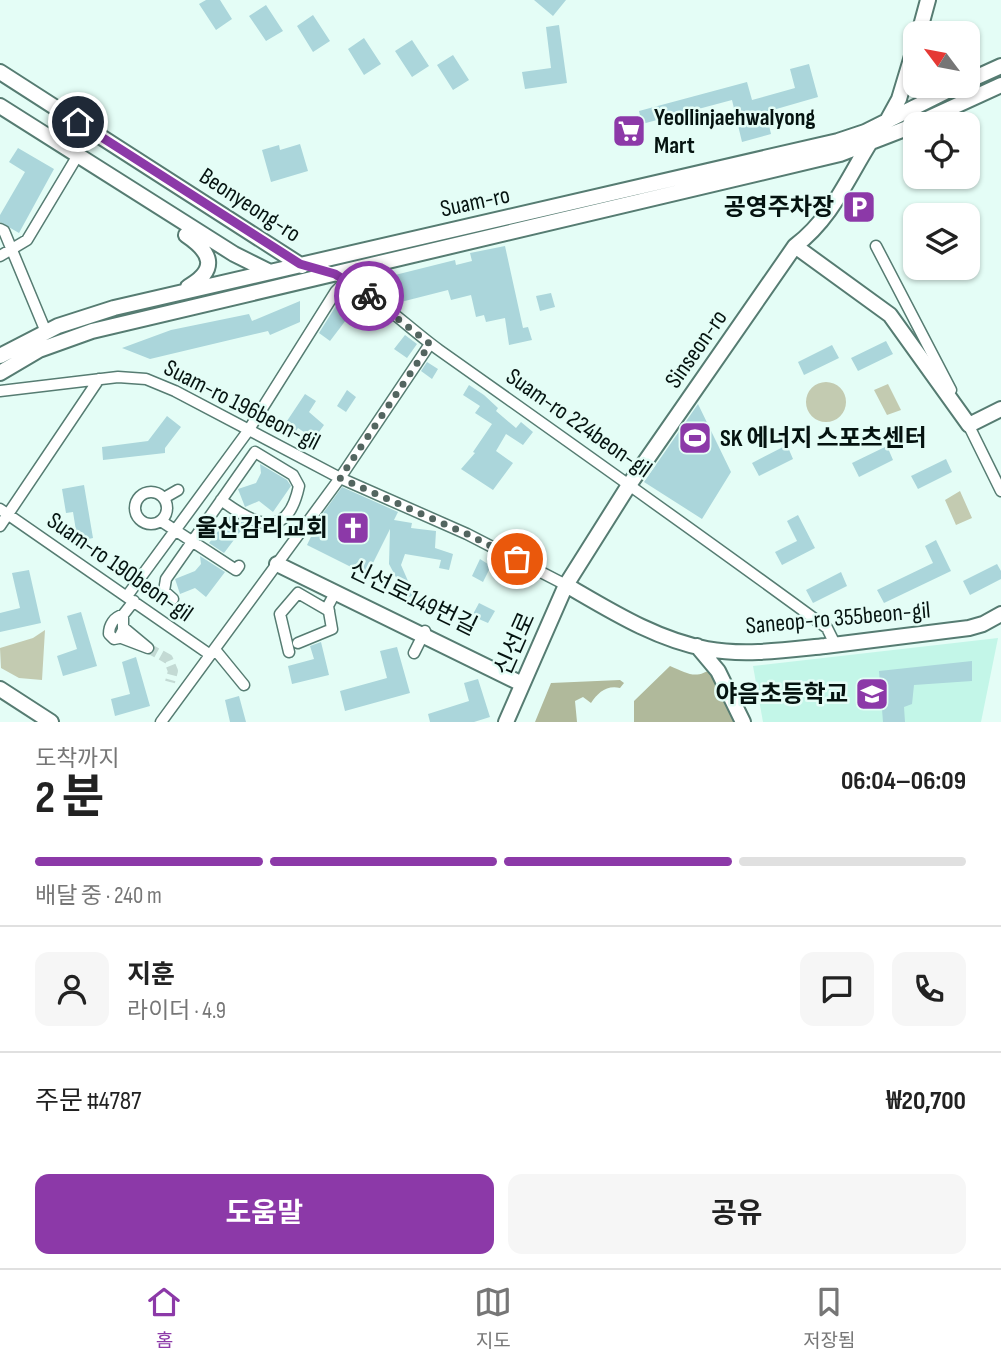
<!DOCTYPE html>
<html lang="ko">
<head>
<meta charset="utf-8">
<style>
  :root { --surface:#fff; --page:#f6f6f6; --text:#222; --muted:#767676; --line:#e0e0e0; --accent:#8c39a8 }
  body { margin:0; font-family:"Sofia Sans Condensed","Noto Sans KR",sans-serif; background:var(--page); color:var(--text); height:100vh; display:flex; flex-direction:column; font-size:26px; white-space:nowrap }
  * { box-sizing:border-box; margin:0 }
  p { font-size:23px; color:var(--muted) }
  .icon { flex:none; width:38px; height:38px; fill:none; stroke:currentColor; stroke-width:2; stroke-linecap:round; stroke-linejoin:round }
  .map { position:relative; height:722px; overflow:hidden }
  .panel { display:flex; flex-direction:column; background:var(--surface); flex:1 }
  .panel>* { flex:none }
  .needle { width:46px; rotate:302deg }
  .tools { position:absolute; left:903px; top:21px; display:grid; gap:14px }
  .tools a { display:grid; place-items:center; width:77px; height:77px; border-radius:14px; background:var(--surface); box-shadow:0 2px 5px #0004; font-size:35px }
  .pin { position:absolute; display:grid; place-items:center; width:60px; height:60px; color:#fff; margin:-30px; border:4px solid #fff; border-radius:50%; box-shadow:0 2px 7px #0007 }
  .courier { position:absolute; display:grid; place-items:center; width:70px; height:70px; margin:-35px; border:5px solid #8c39a8; border-radius:50%; background:#fff; color:#222; box-shadow:0 2px 9px #0007 }
  .summary em { font-style:normal; font-weight:700 }
  .summary div { display:flex; flex-direction:column-reverse }
  .summary { display:flex; align-items:center; justify-content:space-between; height:119px; padding:0 35px }
  h1 { font-size:46px; font-weight:700; line-height:52px }
  .bar { display:grid; grid-template-columns:repeat(4,1fr); gap:10px 7px; align-content:center; height:84px; padding:0 35px }
  .bar i { height:9px; border-radius:5px; background:var(--line) }
  .bar .active { background:var(--accent) }
  .bar p { grid-column:span 4 }
  .line { display:flex; align-items:center; gap:18px; padding:0 35px; border-top:2px solid var(--line) }
  .line div { flex:1 }
  .round { display:grid; place-items:center; flex:none; width:74px; height:74px; border-radius:14px; background:var(--page) }
  .button { display:flex; gap:14px; margin-top:auto; padding:14px 35px }
  .button a { flex:1; height:80px; border-radius:14px; background:var(--accent); color:#fff; font-size:28px; font-weight:700; line-height:80px; text-align:center }
  .button a+a { background:var(--page); color:var(--text) }
  .menu { display:flex; justify-content:space-around; align-items:center; height:98px; border-top:2px solid var(--line); background:var(--surface); font-size:19px; color:var(--muted) }
  .menu a { display:grid; justify-items:center; gap:4px }
  .menu .active { color:var(--accent) }
  .map>svg:first-child { display:block }
  .built { fill:#c3f6e8 }
  .green { fill:#c3cbb1 }
  .forest { fill:#b0b99b }
  .building { fill:#abd6db }
  .lines { fill:none; stroke-linecap:round; stroke-linejoin:round }
  .street-tunnel { stroke:#c3dad4; stroke-width:10; stroke-dasharray:10 5; stroke-linecap:butt }
  .street-casing { stroke:#567c72; stroke-width:13 }
  .secondary-casing { stroke:#567c72; stroke-width:18 }
  .street { stroke:#fff; stroke-width:10 }
  .secondary { stroke:#fff; stroke-width:14 }
  .done { stroke:#536560; stroke-width:7; stroke-dasharray:0 12.6 }
  .route { stroke:#8c39a8; stroke-width:9 }
  .labels { text-anchor:middle; dominant-baseline:central; stroke-width:5; stroke-linejoin:round; paint-order:stroke }
  .poi-label { font-size:24px; font-weight:bold; fill:#051310; stroke:#e4fdf6; text-anchor:end }
  .street-label { font-size:24px; fill:#051310; stroke:#e4fdf6 }
</style>
</head>
<body>
<div class="map">
<svg width="1001" height="722" viewBox="0 0 1001 722">
  <rect width="100%" height="100%" fill="#e4fdf6"/>
  <path class="built" d="M998,638L981,722H763L753,666Z"/>
  <path class="green" d="M806 402a20 20 0 1 1 40 0a20 20 0 1 1-40 0Z
    M888,384L901,410L887,415L874,390Z
    M960,491L972,518L956,525L945,500Z
    M45,630L42,680L19,678L1,668L0,648L33,638Z"/>
  <path class="forest" d="M670,666C689,674 696,680 714,667L739,722H634V701Z
    M620,680L624,683L620,688C606,685 598,693 591,703L583,697L575,701L577,722H535L551,683Z"/>
  <path class="building" d="M206,0H220L232,19L216,30L199,4Z
    M534,0H566L553,16Z
    M266,5L283,31L266,41L249,16Z
    M313,15L330,41L313,52L297,26Z
    M559,25L567,83L525,89L522,72L551,68L546,27Z
    M364,38L381,64L364,75L348,49Z
    M412,40L429,66L412,77L395,51Z
    M453,55L469,80L453,90L437,65Z
    M809,64L818,97L766,112L771,134L742,142L732,100L642,124L639,111L747,82L752,100L795,88L790,69Z
    M300,144L308,171L271,182L262,150L279,145L280,150Z
    M18,148L54,169L19,233L0,222V215L25,172L9,162Z
    M505,246L523,328L528,327L532,340L509,345L505,318L486,322L484,315L476,317L471,295L451,300L448,290L393,304L369,286L371,281L455,260L456,265L472,261L470,253Z
    M344,293L363,305L351,323L346,320L330,341L319,333Z
    M551,293L555,307L540,311L536,296Z
    M300,301V322L270,335L268,331L150,359L122,348L171,330L249,314L252,321Z
    M405,335L417,344L407,358L394,349Z
    M886,341L893,354L858,371L851,358Z
    M832,345L839,358L804,375L798,362Z
    M427,362L438,369L432,379L421,371Z
    M469,385L484,395L498,408L496,411L516,428L521,422L533,432L523,445L506,434L496,451L513,463L493,490L461,469L475,453L473,452L492,424L475,413L480,406L463,395Z
    M347,390L356,397L346,412L337,406Z
    M305,394L316,401L309,412L324,425L314,439L298,428L296,431L285,424Z
    M698,404L731,472L702,519L644,482Z
    M167,416L181,427L165,448V453L103,460L102,447L148,441Z
    M787,445L793,459L759,476L752,463Z
    M887,446L893,460L859,477L852,463Z
    M946,459L952,472L918,489L911,476Z
    M260,464L287,480L291,486L273,512L259,501L245,507L238,489L256,483L261,473Z
    M84,485L93,538L84,540V536L77,537L73,512L66,513L62,489Z
    M342,487L398,512L394,520L412,523L411,528L436,531L435,548L453,554L449,570L439,568L441,560L405,554L401,565L408,581L417,594L401,600L395,591L397,590L394,583L398,581L389,564L390,529L367,575L307,545L321,516Z
    M798,515L815,548L782,565L775,552L797,541L787,521Z
    M232,516L246,524L224,553L209,543L219,530L222,519Z
    M936,540L951,571L884,603L877,590L933,563L925,546Z
    M200,556L225,572L206,597L195,588L180,594L175,579L195,571L201,564Z
    M480,559L491,566L483,582L472,576Z
    M997,564L1001,571V579L970,595L963,581Z
    M29,570L41,623L0,632V613L20,608L12,573Z
    M841,572L847,586L813,603L806,590Z
    M479,603L495,611L488,623L472,616Z
    M81,612L97,666L63,676L57,656L77,649L67,616Z
    M321,642L329,675L292,684L288,666L314,659L310,646Z
    M397,647L410,693L345,711L340,691L387,678L380,651Z
    M136,657L150,706L115,716L111,699L130,694L122,662Z
    M972,661V681L914,685L912,704L904,707L905,722H883L879,671Z
    M478,679L490,717L474,722H430L428,714L469,701L464,683Z
    M239,696L246,722H230L225,700Z"/>
  <g class="lines">
    <path class="street-tunnel" d="M148,648L168,659L173,671L170,682"/>
    <defs>
      <path id="street" d="M0,229L4,231L46,332
        M876,246L951,390
        M0,256L27,240L78,155
        M307,265C356,274 400,322 439,350C569,442 699,534 827,628L835,644
        M0,391L118,377L146,379L175,391L340,478L467,534L566,585
        M967,422L1001,491
        M135 508a16 16 0 1 1 32 0a16 16 0 1 1-32 0Z
        M164,498L178,490
        M0,509L209,654
        M161,521L236,570L239,566
        M0,526L99,379
        M127,596L248,431L336,291L347,280
        M173,599L164,591L166,579L255,452L293,475L299,486C287,542 255,525 221,500
        M123,615V630L119,638L114,639L109,634C109,625 114,617 123,615L134,601
        M119,637L148,648L124,628
        M298,643L332,629L328,606L335,593
        M289,652L280,614L298,593L329,611
        M414,653L425,631
        M209,654L217,652L244,685
        M161,722L340,478L430,344"/>
      <path id="secondary" d="M919,33L928,0
        M0,72L302,266
        M968,81L1001,66
        M0,106L234,254L270,272
        M888,119L899,99L915,46
        M916,124L1001,85
        M186,235C211,252 219,269 188,287
        M795,246L890,315L969,425L1001,409
        M0,356L58,326L114,308L838,141L865,132L957,86
        M0,373L39,350L92,331L840,154L915,125
        M277,564L522,684
        M566,585C611,611 655,639 707,649C745,656 786,650 825,646C873,640 921,634 969,628L983,624L1001,614
        M697,646L718,671L743,722
        M0,689L51,722
        M506,722L566,585L629,485L795,246C832,218 847,179 871,141"/>
    </defs>
    <use href="#street" class="street-casing"/>
    <use href="#secondary" class="secondary-casing"/>
    <use href="#street" class="street"/>
    <use href="#secondary" class="secondary"/>
  </g>
  <g class="lines">
    <path class="done" d="M369,296L430,344L340,478L467,534L517,559"/>
    <path class="route" d="M78,122L300,264L335,274L369,296"/>
  </g>
  <defs>
    <symbol id="supermarket-square" viewBox="-11 -11 22 22"><rect x="-9" y="-9" width="18" height="18" rx="4" fill="#8c39a8" stroke="#e4fdf6"/><path d="M-6-5.5h2.5l.6 2H6L4.5 2H-2.5L-4.4-4H-6ZM-1.5 3.2a1.3 1.3 0 1 0 .1 0ZM3 3.2a1.3 1.3 0 1 0 .1 0Z" fill="#fff"/></symbol>
    <symbol id="parking-square" viewBox="-11 -11 22 22"><rect x="-9" y="-9" width="18" height="18" rx="4" fill="#8c39a8" stroke="#e4fdf6"/><path d="M-3.5-5.5H1a3.5 3.5 0 0 1 0 7H-1V5.5H-3.5ZM-1-3.4V-.6H.8a1.4 1.4 0 0 0 0-2.8Z" fill="#fff"/></symbol>
    <symbol id="stadium-square" viewBox="-11 -11 22 22"><rect x="-9" y="-9" width="18" height="18" rx="4" fill="#8c39a8" stroke="#e4fdf6"/><path d="M0-5a6.5 5 0 1 0 0 10a6.5 5 0 1 0 0-10ZM-3.5-1.8h7v3.6h-7Z" fill="#fff"/></symbol>
    <symbol id="church-square" viewBox="-11 -11 22 22"><rect x="-9" y="-9" width="18" height="18" rx="4" fill="#8c39a8" stroke="#e4fdf6"/><path d="M-1.2-6h2.4v3.5h3.3v2.4h-3.3V6h-2.4V-.1h-3.3v-2.4h3.3Z" fill="#fff"/></symbol>
    <symbol id="school-square" viewBox="-11 -11 22 22"><rect x="-9" y="-9" width="18" height="18" rx="4" fill="#8c39a8" stroke="#e4fdf6"/><path d="M0-5L7-2L0 1L-7-2ZM-4 1L0 2.5L4 1V4Q0 6-4 4Z" fill="#fff"/></symbol>
  </defs>
  <g fill-rule="evenodd">
    <use href="#supermarket-square" x="610" y="112" width="38" height="38"/>
    <use href="#parking-square" x="840" y="188" width="38" height="38"/>
    <use href="#stadium-square" x="676" y="419" width="38" height="38"/>
    <use href="#church-square" x="334" y="509" width="38" height="38"/>
    <use href="#school-square" x="853" y="675" width="38" height="38"/>
  </g>
  <g class="labels">
    <g class="poi-label">
      <text x="654" y="117" text-anchor="start">Yeollinjaehwalyong<tspan x="654" dy="28">Mart</tspan></text>
      <text x="834" y="207">공영주차장</text>
      <text x="720" y="438" text-anchor="start">SK 에너지 스포츠센터</text>
      <text x="328" y="528">울산감리교회</text>
      <text x="848" y="694">야음초등학교</text>
    </g>
    <g class="street-label">
      <text transform="translate(475 202) rotate(-12)">Suam-ro</text>
      <text transform="translate(250 205) rotate(33)">Beonyeong-ro</text>
      <text transform="translate(696 349) rotate(-55)">Sinseon-ro</text>
      <text transform="translate(242 405) rotate(27)">Suam-ro 196beon-gil</text>
      <text transform="translate(579 423) rotate(35)">Suam-ro 224beon-gil</text>
      <text transform="translate(120 567) rotate(35)">Suam-ro 190beon-gil</text>
      <text transform="translate(413 598) rotate(26)">신선로149번길</text>
      <text transform="translate(838 618) rotate(-5)">Saneop-ro 355beon-gil</text>
      <text transform="translate(515 644) rotate(-66)">신선로</text>
    </g>
  </g>
</svg>
<div class="tools">
<a><svg class="needle" viewBox="-14 -14 28 28"><path d="M0-13l5 13h-10z" fill="#e53935"/><path d="M0 13l5-13h-10z" fill="#767676"/></svg></a>
<a><svg class="icon" aria-label="locate" viewBox="0 0 24 24"><circle cx="12" cy="12" r="6"/><path d="M12 2v4M12 18v4M2 12h4M18 12h4"/></svg></a>
<a><svg class="icon" aria-label="layers" viewBox="0 0 24 24"><path d="M12 4l9 5-9 5-9-5zM3 14l9 5 9-5"/></svg></a>
</div>
<div class="pin" style="left:517px;top:559px;background:#ea580c"><svg class="icon" aria-label="bag" viewBox="0 0 24 24"><path d="M5 8h14l-1 12H6zM9 8a3 3 0 0 1 6 0"/></svg></div>
<div class="pin" style="left:78px;top:122px;background:#1f2937"><svg class="icon" aria-label="home" viewBox="0 0 24 24"><path d="M3 11l9-7 9 7M6 9v11h12V9"/></svg></div>
<div class="courier" style="left:369px;top:296px"><svg class="icon" aria-label="bike" viewBox="0 0 24 24"><circle cx="6" cy="16" r="4"/><circle cx="18" cy="16" r="4"/><path d="M6 16l4-8h5l3 8M10 8l3 8H6M13 5h3"/></svg></div>
</div>
<section class="panel">
<div class="summary"><div><h1>2 분</h1><p>도착까지</p></div><em>06:04–06:09</em></div>
<div class="bar"><i class="active"></i><i class="active"></i><i class="active"></i><i></i><p>배달 중 · 240 m</p></div>
<div class="line" style="height:126px"><a class="round"><svg class="icon" aria-label="person" viewBox="0 0 24 24"><circle cx="12" cy="8" r="4"/><path d="M4 21q1-7 8-7t8 7"/></svg></a><div><b>지훈</b><p>라이더 · 4.9</p></div><a class="round"><svg class="icon" aria-label="chat" viewBox="0 0 24 24"><path d="M4 5h16v11H9l-5 4z"/></svg></a><a class="round"><svg class="icon" aria-label="phone" viewBox="0 0 24 24"><path d="M5 4h4l2 5-3 2q2 4 5 5l2-3 5 2v4C11 20 4 13 5 4z"/></svg></a></div>
<div class="line" style="height:91px"><div>주문 #4787</div><b>₩20,700</b></div>
<div class="button"><a>도움말</a><a>공유</a></div>
</section>
<nav class="menu">
<a class="active"><svg class="icon" aria-label="home" viewBox="0 0 24 24"><path d="M3 11l9-7 9 7M6 9v11h12V9"/></svg>홈</a>
<a><svg class="icon" aria-label="map" viewBox="0 0 24 24"><path d="M3 6l6-2 6 2 6-2v14l-6 2-6-2-6 2zM9 4v14M15 6v14"/></svg>지도</a>
<a><svg class="icon" aria-label="saved" viewBox="0 0 24 24"><path d="M7 4h10v16l-5-4-5 4z"/></svg>저장됨</a>
</nav>
</body>
</html>
